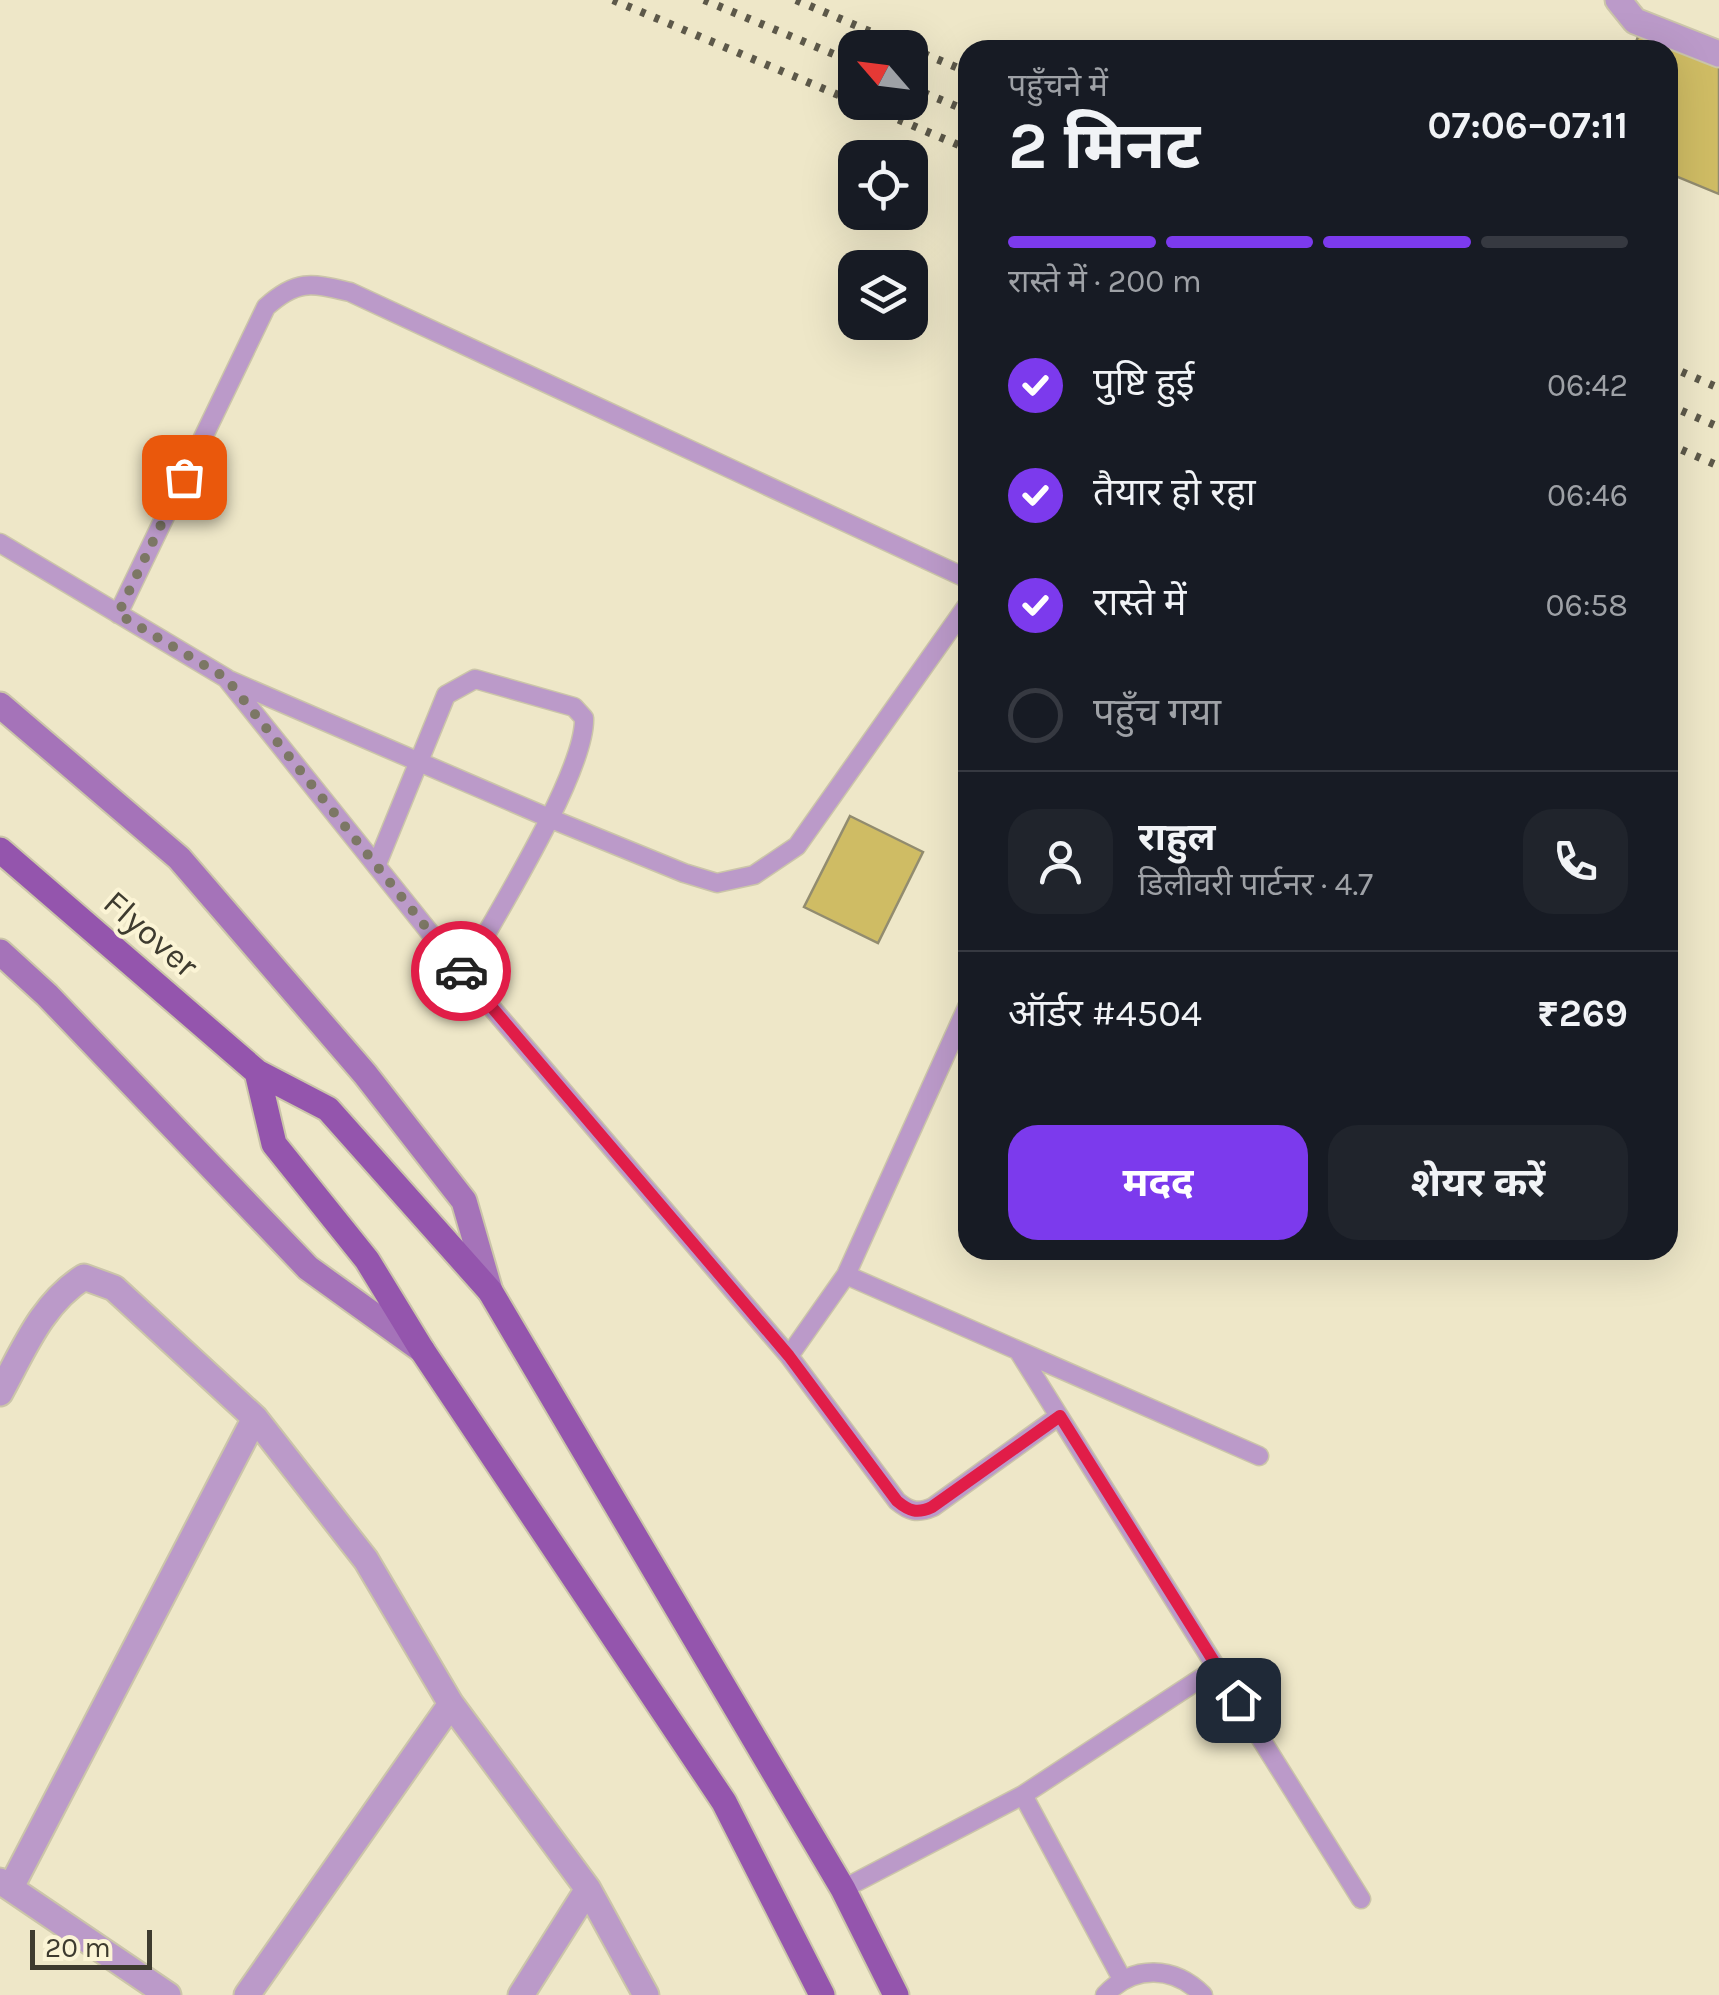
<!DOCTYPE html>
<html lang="hi">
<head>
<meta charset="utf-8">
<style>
  :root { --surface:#171b24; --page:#20242c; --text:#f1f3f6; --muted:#9ea1a6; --line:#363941; --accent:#7c3aed }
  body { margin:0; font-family:Karla,"Noto Sans Devanagari",sans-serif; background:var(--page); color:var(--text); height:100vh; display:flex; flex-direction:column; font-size:38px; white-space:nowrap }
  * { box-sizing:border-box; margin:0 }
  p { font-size:32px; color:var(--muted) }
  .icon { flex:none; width:55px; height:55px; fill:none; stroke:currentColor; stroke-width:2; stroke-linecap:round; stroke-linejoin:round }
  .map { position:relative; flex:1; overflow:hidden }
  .sheet { position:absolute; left:958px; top:40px; width:720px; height:1220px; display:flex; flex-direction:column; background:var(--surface); border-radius:30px; box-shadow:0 10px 40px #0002 }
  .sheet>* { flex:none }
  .needle { width:65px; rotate:298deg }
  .fabs { position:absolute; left:838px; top:30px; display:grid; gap:20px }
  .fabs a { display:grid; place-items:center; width:90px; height:90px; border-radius:20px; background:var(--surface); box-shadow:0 10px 40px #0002; font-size:50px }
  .scale { position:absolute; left:30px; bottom:25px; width:122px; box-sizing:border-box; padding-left:10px; border:5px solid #3e3b2f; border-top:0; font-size:28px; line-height:35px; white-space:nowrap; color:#3e3b2f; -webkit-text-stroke:8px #fbf4d5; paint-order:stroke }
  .pin { position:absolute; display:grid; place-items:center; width:85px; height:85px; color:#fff; margin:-42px; border-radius:20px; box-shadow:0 5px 15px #0006 }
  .courier { position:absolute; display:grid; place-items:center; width:100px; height:100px; margin:-50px; border:8px solid #e11d48; border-radius:50%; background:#fff; color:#222; box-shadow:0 2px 12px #0007 }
  .head em { font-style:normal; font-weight:700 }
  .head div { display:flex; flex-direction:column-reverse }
  .head { display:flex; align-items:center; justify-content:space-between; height:170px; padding:0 50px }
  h1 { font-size:65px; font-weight:700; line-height:75px }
  .bar { display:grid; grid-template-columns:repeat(4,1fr); gap:15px 10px; align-content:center; height:120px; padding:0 50px }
  .bar i { height:12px; border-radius:8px; background:var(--line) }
  .bar .current { background:var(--accent) }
  .bar p { grid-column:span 4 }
  .line { display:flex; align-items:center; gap:25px; padding:0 50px; border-top:2px solid var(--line) }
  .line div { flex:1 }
  .round { display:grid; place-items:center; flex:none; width:105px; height:105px; border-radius:30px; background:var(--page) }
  ol { padding:0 50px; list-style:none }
  li { display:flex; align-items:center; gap:30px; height:110px }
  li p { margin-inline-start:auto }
  li .icon { padding:10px; border-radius:50%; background:var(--accent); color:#fff; stroke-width:4 }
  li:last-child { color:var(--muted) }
  li i { width:55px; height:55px; border:5px solid var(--line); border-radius:50% }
  .cta { display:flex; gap:20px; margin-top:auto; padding:20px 50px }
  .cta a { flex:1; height:115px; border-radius:30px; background:var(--accent); color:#fff; font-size:40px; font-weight:700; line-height:115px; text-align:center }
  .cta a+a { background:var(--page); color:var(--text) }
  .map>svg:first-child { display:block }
  .building { fill:#cfbc64; stroke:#928c6f; stroke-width:2.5 }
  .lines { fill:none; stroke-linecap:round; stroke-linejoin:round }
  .service-casing { stroke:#cbc5a9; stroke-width:21 }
  .minor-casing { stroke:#cbc5a9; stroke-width:29 }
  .secondary-casing { stroke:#cbc5a9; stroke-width:29 }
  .primary-casing { stroke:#cbc5a9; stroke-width:29 }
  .service { stroke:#bb9ac9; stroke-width:18 }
  .minor { stroke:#bb9ac9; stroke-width:25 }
  .secondary { stroke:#a573b9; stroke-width:25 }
  .primary { stroke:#9455ad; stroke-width:25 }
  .rail { stroke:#5c5849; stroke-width:8; stroke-dasharray:5 10; stroke-linecap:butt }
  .done { stroke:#7c7765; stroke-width:10; stroke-dasharray:0 18 }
  .route { stroke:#e11d48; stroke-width:12 }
  .labels { text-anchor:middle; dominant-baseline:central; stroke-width:8; stroke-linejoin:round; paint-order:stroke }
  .street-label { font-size:35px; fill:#3e3b2f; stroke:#fbf4d5 }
</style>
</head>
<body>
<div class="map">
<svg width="1719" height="1995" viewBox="0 0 1719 1995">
  <rect width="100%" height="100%" fill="#eee7c8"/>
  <path class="building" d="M1639,34L1719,65V194L1668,173V50H1633Z
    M850,816L923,852L878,943L804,907Z"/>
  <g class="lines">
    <defs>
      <path id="service" d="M0,543L226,678L463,974L789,1356L897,1501C909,1511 917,1514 933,1507L1059,1416
        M118,614L266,307C297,279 311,283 350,292L968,579
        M229,680L549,818L684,873L717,883L754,875L797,846L968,604
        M377,864L446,695L475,679L574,707L584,718C586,772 493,920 463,974
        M846,1275L1259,1456
        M1019,1352L1361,1899
        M789,1356L846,1275L968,1005
        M1023,1795L1122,1979
        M843,1889L1023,1795L1218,1667
        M1105,1995C1134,1964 1174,1966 1203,1995"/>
      <path id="minor" d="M1618,0L1635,21L1719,54
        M0,1393C23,1351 42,1303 84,1277L114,1288L255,1418L366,1560L451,1704L588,1889L646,1995
        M0,1881L168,1995
        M11,1887L255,1418
        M247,1995L451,1704
        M521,1995L588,1889"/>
      <path id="secondary" d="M0,705L179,858L365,1074L464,1201L490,1291
        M0,952L47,995L308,1268L422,1350"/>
      <path id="primary" d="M0,850L257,1072L328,1109L490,1291L843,1889L896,1995
        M257,1072L274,1144L367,1260L422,1350L724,1802L822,1995"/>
    </defs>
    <use href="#service" class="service-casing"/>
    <use href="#minor" class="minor-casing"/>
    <use href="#secondary" class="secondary-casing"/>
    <use href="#primary" class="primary-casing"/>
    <use href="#service" class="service"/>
    <use href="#minor" class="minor"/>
    <use href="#secondary" class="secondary"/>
    <use href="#primary" class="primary"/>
    <path class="rail" d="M613,0L855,102
      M704,0L855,63
      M796,0L909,48
      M910,48L968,72
      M910,87L968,111
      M857,102L968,149
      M1668,366L1719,388
      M1668,405L1719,427
      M1668,444L1719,466"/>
  </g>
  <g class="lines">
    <path class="done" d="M184,477L118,614L226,678L461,971"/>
    <path class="route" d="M461,971L789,1356L897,1501C909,1511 917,1514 932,1507L1060,1416L1238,1700"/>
  </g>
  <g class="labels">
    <g class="street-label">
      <text transform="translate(151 934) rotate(41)">Flyover</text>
    </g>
  </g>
</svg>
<div class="fabs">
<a><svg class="needle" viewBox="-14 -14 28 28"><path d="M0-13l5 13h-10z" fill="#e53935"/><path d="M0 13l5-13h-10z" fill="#9ea1a6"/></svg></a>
<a><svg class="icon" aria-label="locate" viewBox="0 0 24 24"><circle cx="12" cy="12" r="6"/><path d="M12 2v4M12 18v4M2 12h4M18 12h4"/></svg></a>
<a><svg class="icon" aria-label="layers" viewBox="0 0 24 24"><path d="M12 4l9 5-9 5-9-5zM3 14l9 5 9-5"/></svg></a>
</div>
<div class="scale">20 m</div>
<div class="pin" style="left:184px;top:477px;background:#ea580c"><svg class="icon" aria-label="bag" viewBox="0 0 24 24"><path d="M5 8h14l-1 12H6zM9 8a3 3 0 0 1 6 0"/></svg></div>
<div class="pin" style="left:1238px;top:1700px;background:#1f2937"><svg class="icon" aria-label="home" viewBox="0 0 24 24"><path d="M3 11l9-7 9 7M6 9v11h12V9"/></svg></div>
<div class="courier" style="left:461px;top:971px"><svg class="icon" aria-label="car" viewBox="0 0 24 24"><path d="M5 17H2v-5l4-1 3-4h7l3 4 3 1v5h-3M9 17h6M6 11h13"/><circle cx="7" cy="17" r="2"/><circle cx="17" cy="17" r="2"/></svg></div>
<section class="sheet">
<div class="head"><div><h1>2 मिनट</h1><p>पहुँचने में</p></div><em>07:06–07:11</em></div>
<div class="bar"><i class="current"></i><i class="current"></i><i class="current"></i><i></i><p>रास्ते में · 200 m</p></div>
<ol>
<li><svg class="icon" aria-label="check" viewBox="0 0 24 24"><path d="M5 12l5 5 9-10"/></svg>पुष्टि हुई<p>06:42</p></li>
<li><svg class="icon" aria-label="check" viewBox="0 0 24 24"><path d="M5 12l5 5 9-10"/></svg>तैयार हो रहा<p>06:46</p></li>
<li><svg class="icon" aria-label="check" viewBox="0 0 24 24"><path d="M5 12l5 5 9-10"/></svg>रास्ते में<p>06:58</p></li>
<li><i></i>पहुँच गया</li>
</ol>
<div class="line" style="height:180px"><a class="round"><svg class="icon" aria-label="person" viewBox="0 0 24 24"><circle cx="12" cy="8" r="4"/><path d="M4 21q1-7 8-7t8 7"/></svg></a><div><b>राहुल</b><p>डिलीवरी पार्टनर · 4.7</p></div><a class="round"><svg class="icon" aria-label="phone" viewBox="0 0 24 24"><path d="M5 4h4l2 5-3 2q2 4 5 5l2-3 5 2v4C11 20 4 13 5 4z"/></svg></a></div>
<div class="line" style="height:130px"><div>ऑर्डर #4504</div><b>₹269</b></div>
<div class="cta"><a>मदद</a><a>शेयर करें</a></div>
</section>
</div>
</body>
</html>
